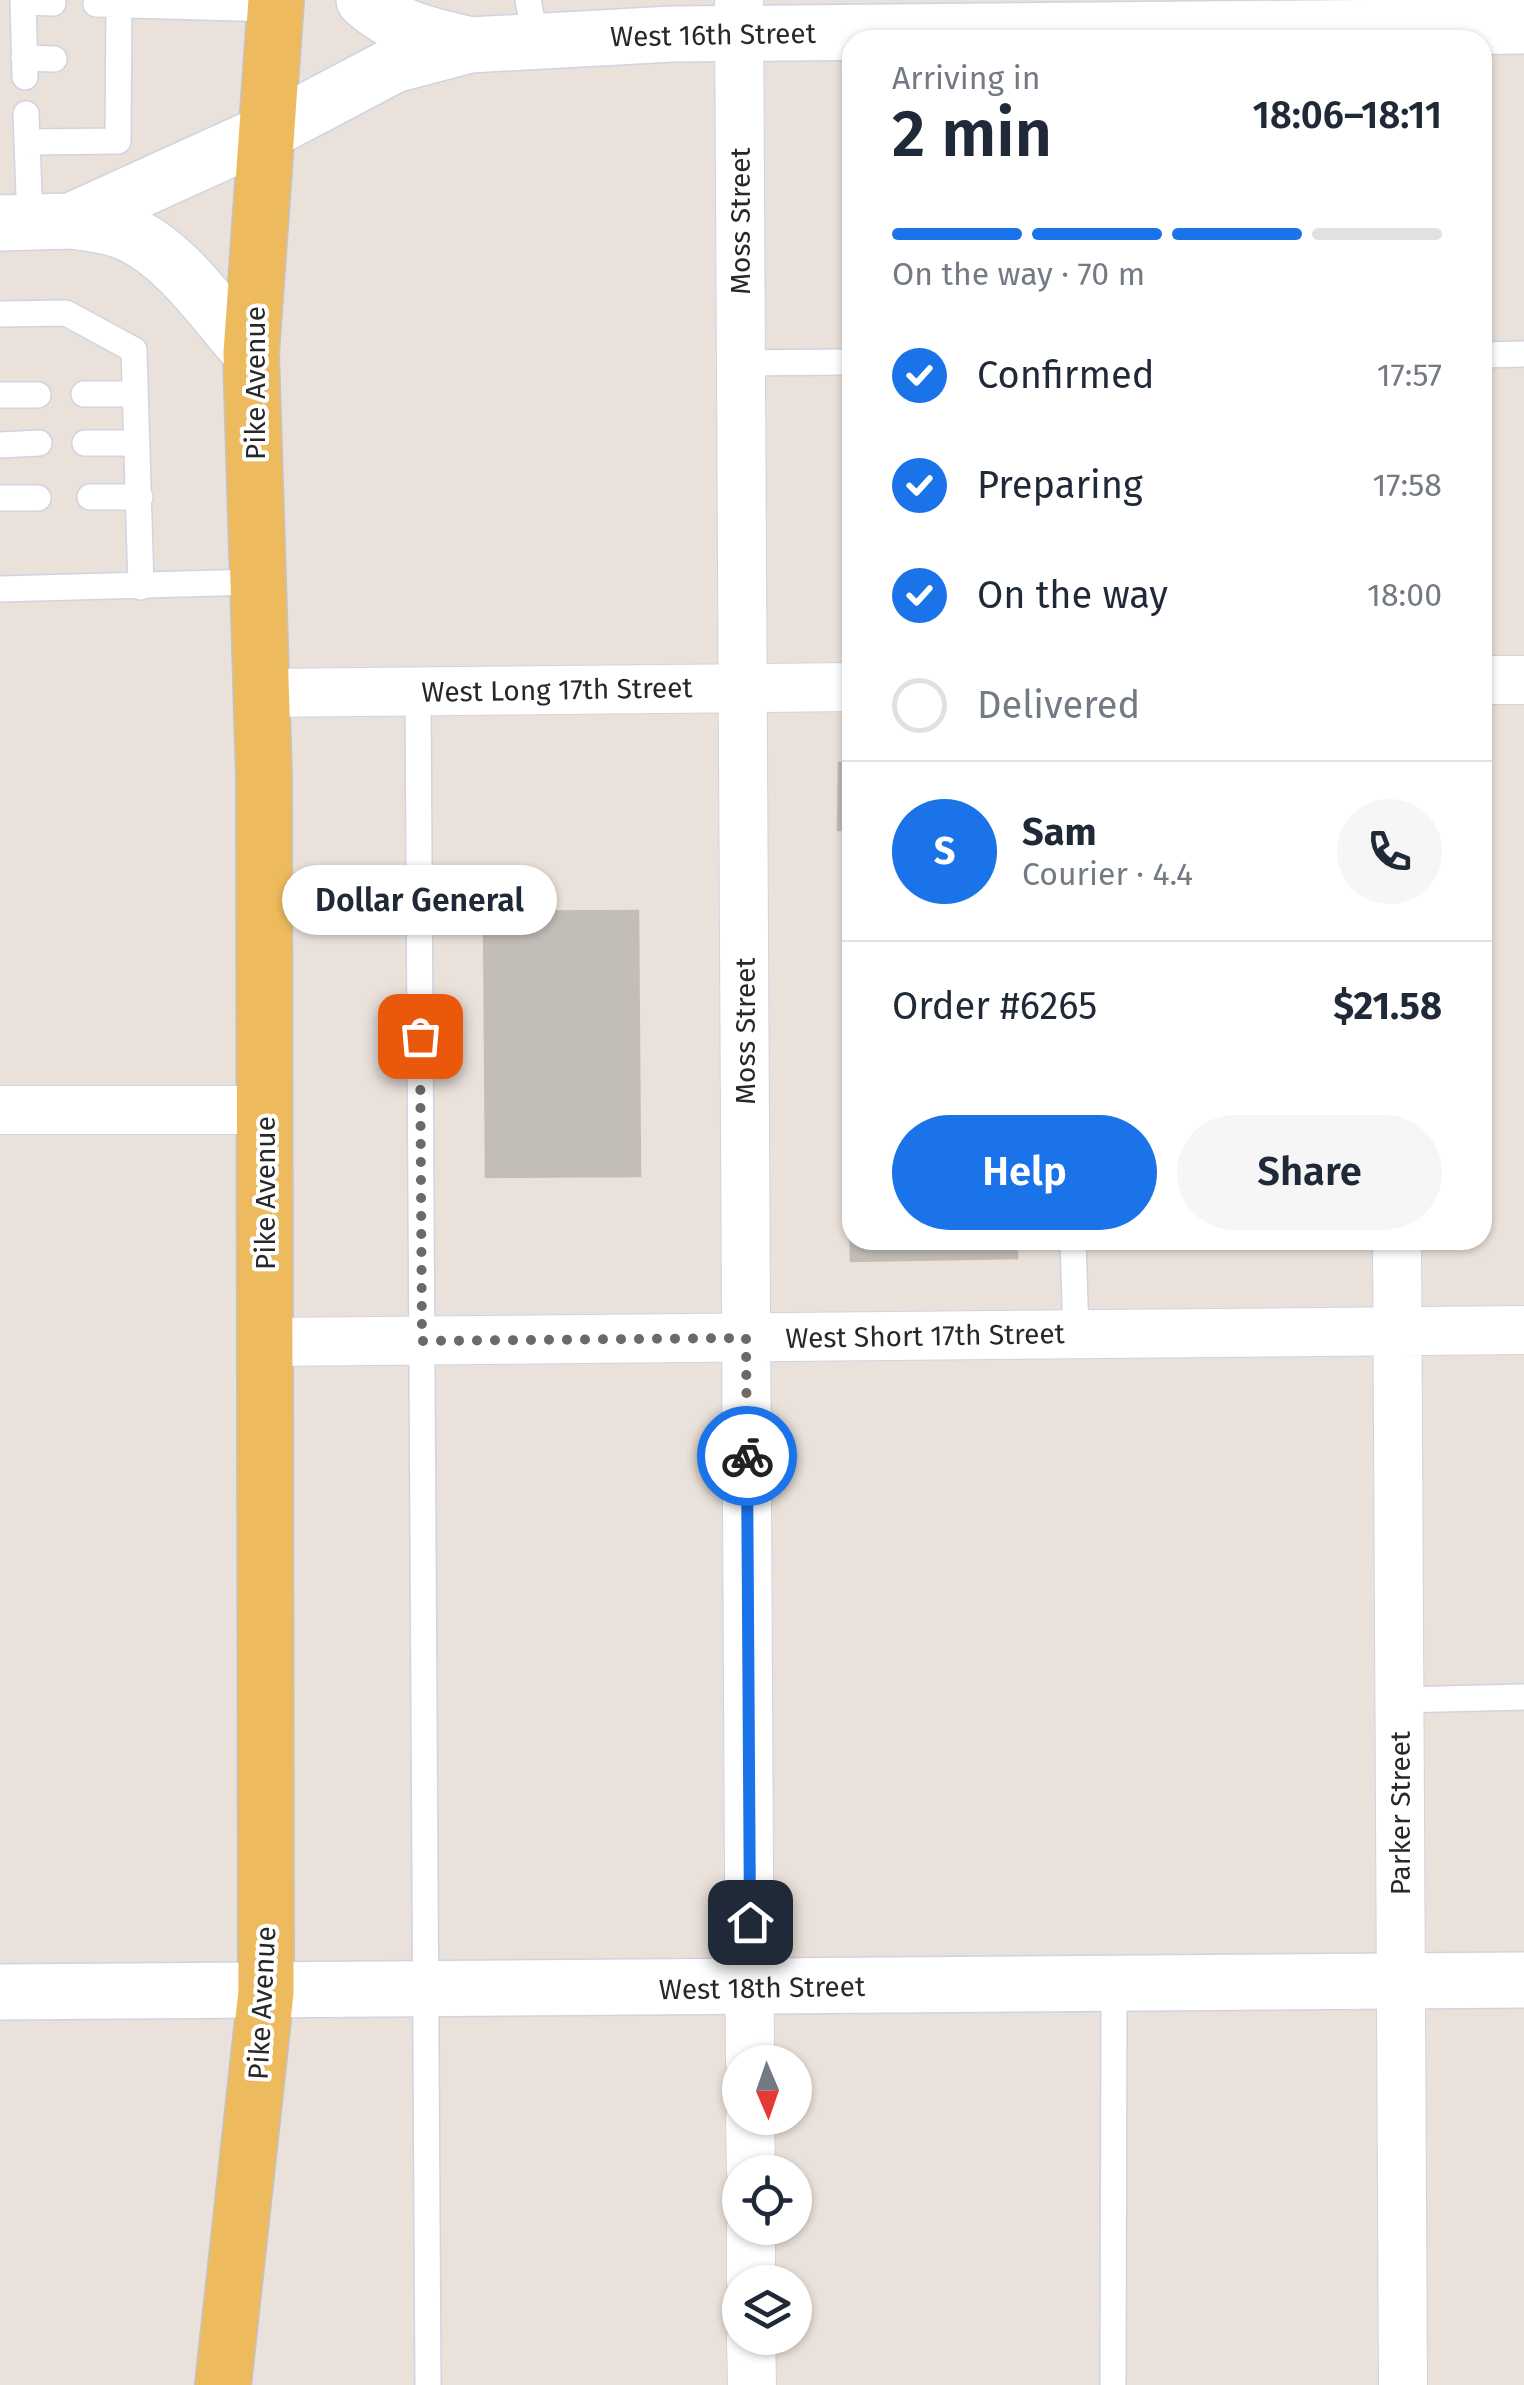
<!DOCTYPE html>
<html lang="en">
<head>
<meta charset="utf-8">
<style>
  :root { --surface:#fff; --page:#f6f6f7; --text:#1f2937; --muted:#747a83; --line:#e0e1e3; --accent:#1a73e8 }
  body { margin:0; font-family:"Fira Sans",sans-serif; background:var(--page); color:var(--text); height:100vh; display:flex; flex-direction:column; font-size:38px; white-space:nowrap }
  * { box-sizing:border-box; margin:0 }
  p { font-size:32px; color:var(--muted) }
  .icon { flex:none; width:55px; height:55px; fill:none; stroke:currentColor; stroke-width:2; stroke-linecap:round; stroke-linejoin:round }
  .map { position:relative; flex:1; overflow:hidden }
  .side { position:absolute; left:842px; top:30px; width:650px; height:1220px; display:flex; flex-direction:column; background:var(--surface); border-radius:30px; box-shadow:0 2px 8px #0004 }
  .side>* { flex:none }
  .needle { width:65px; rotate:178deg }
  .fabs { position:absolute; left:722px; top:2045px; display:grid; gap:20px }
  .fabs a { display:grid; place-items:center; width:90px; height:90px; border-radius:50%; background:var(--surface); box-shadow:0 2px 8px #0004; font-size:50px }
  .pin { position:absolute; display:grid; place-items:center; width:85px; height:85px; color:#fff; margin:-42px; border-radius:20px; box-shadow:0 5px 15px #0006 }
  .courier { position:absolute; display:grid; place-items:center; width:100px; height:100px; margin:-50px; border:8px solid #1a73e8; border-radius:50%; background:#fff; color:#222; box-shadow:0 2px 12px #0007 }
  .bubble { position:absolute; height:70px; border-radius:35px; background:var(--surface); box-shadow:0 2px 8px #0004; font-size:32px; font-weight:600; line-height:70px; text-align:center }
  .overview em { font-style:normal; font-weight:600 }
  .overview div { display:flex; flex-direction:column-reverse }
  .overview { display:flex; align-items:center; justify-content:space-between; height:170px; padding:0 50px }
  h1 { font-size:65px; font-weight:600; line-height:75px }
  .bar { display:grid; grid-template-columns:repeat(4,1fr); gap:15px 10px; align-content:center; height:120px; padding:0 50px }
  .bar i { height:12px; border-radius:8px; background:var(--line) }
  .bar .active { background:var(--accent) }
  .bar p { grid-column:span 4 }
  .line { display:flex; align-items:center; gap:25px; padding:0 50px; border-top:2px solid var(--line) }
  .line div { flex:1 }
  .round { display:grid; place-items:center; flex:none; width:105px; height:105px; border-radius:52px; background:var(--page) }
  ol { padding:0 50px; list-style:none }
  li { display:flex; align-items:center; gap:30px; height:110px }
  li p { margin-inline-start:auto }
  li .icon { padding:10px; border-radius:50%; background:var(--accent); color:#fff; stroke-width:4 }
  li:last-child { color:var(--muted) }
  li i { width:55px; height:55px; border:5px solid var(--line); border-radius:50% }
  .action { display:flex; gap:20px; margin-top:auto; padding:20px 50px }
  .action a { flex:1; height:115px; border-radius:60px; background:var(--accent); color:#fff; font-size:40px; font-weight:600; line-height:115px; text-align:center }
  .action a+a { background:var(--page); color:var(--text) }
  .map>svg:first-child { display:block }
  .building { fill:#c2bdb6; stroke:#c5bdb4; stroke-width:2.5 }
  .lines { fill:none; stroke-linecap:round; stroke-linejoin:round }
  .lane-casing { stroke:#cfd4e1; stroke-width:28 }
  .street-casing { stroke:#cfd4e1; stroke-width:50 }
  .secondary-casing { stroke:#cfd4e1; stroke-width:58 }
  .primary-casing { stroke:#c3c3c3; stroke-width:58 }
  .lane { stroke:#fff; stroke-width:25 }
  .street { stroke:#fff; stroke-width:48 }
  .secondary { stroke:#fff; stroke-width:55 }
  .primary { stroke:#edbb5d; stroke-width:55 }
  .done { stroke:#6c6966; stroke-width:10; stroke-dasharray:0 18 }
  .route { stroke:#1a73e8; stroke-width:12 }
  .labels { text-anchor:middle; dominant-baseline:central; stroke-width:8; stroke-linejoin:round; paint-order:stroke }
  .street-label { font-size:28px; fill:#282828; stroke:#fff }
</style>
</head>
<body>
<div class="map">
<svg width="1524" height="2385" viewBox="0 0 1524 2385">
  <rect width="100%" height="100%" fill="#eae1da"/>
  <path class="building" d="M839,763H852V830H838Z
    M638,911L640,1176L486,1177L484,912Z
    M850,1218L852,1240H1016L1017,1258L851,1261Z"/>
  <g class="lines">
    <defs>
      <path id="lane" d="M23,0L25,77
        M528,0L536,41
        M23,2L53,3
        M96,4L275,9
        M24,58L54,59
        M26,114L30,222
        M27,142L118,141L119,0
        M0,314L66,313L134,350L141,587
        M1482,355L1524,354
        M741,363L852,362
        M84,394H135
        M0,395H38
        M85,443H137
        M0,445L39,443
        M90,497H140
        M0,498H38
        M0,589L259,582
        M418,691L428,2385
        M1073,1240L1076,1334
        M1399,1700L1524,1697
        M1113,2385L1114,1984"/>
      <path id="street" d="M739,0L750,2062
        M1482,680H1524
        M261,693L852,687
        M0,1110H265
        M1397,1240L1403,2385
        M265,1342L1524,1330
        M750,2118L751,2172
        M751,2228V2282
        M751,2338L752,2385"/>
      <path id="secondary" d="M364,0C395,28 427,35 467,44
        M71,221C89,223 108,225 125,232C176,253 215,313 251,353
        M0,223L71,221L267,132L394,65L470,45L672,34L1524,26
        M0,1992L1524,1980"/>
      <path id="primary" d="M223,2385L266,1992L264,777L251,353L276,0"/>
    </defs>
    <use href="#lane" class="lane-casing"/>
    <use href="#street" class="street-casing"/>
    <use href="#secondary" class="secondary-casing"/>
    <use href="#primary" class="primary-casing"/>
    <use href="#lane" class="lane"/>
    <use href="#street" class="street"/>
    <use href="#secondary" class="secondary"/>
    <use href="#primary" class="primary"/>
  </g>
  <g class="lines">
    <path class="done" d="M420,1036L422,1341L746,1338L747,1456"/>
    <path class="route" d="M747,1456L750,1922"/>
  </g>
  <g class="labels">
    <g class="street-label">
      <text transform="translate(713 35) rotate(-1)">West 16th Street</text>
      <text transform="translate(740 221) rotate(-90)">Moss Street</text>
      <text transform="translate(255 383) rotate(-90)">Pike Avenue</text>
      <text transform="translate(557 690) rotate(-1)">West Long 17th Street</text>
      <text transform="translate(745 1031) rotate(-90)">Moss Street</text>
      <text transform="translate(265 1193) rotate(-90)">Pike Avenue</text>
      <text transform="translate(925 1336) rotate(-1)">West Short 17th Street</text>
      <text transform="translate(1400 1813) rotate(-90)">Parker Street</text>
      <text transform="translate(762 1988) rotate(-1)">West 18th Street</text>
      <text transform="translate(262 2003) rotate(-87)">Pike Avenue</text>
    </g>
  </g>
</svg>
<div class="fabs">
<a><svg class="needle" viewBox="-14 -14 28 28"><path d="M0-13l5 13h-10z" fill="#e53935"/><path d="M0 13l5-13h-10z" fill="#747a83"/></svg></a>
<a><svg class="icon" aria-label="locate" viewBox="0 0 24 24"><circle cx="12" cy="12" r="6"/><path d="M12 2v4M12 18v4M2 12h4M18 12h4"/></svg></a>
<a><svg class="icon" aria-label="layers" viewBox="0 0 24 24"><path d="M12 4l9 5-9 5-9-5zM3 14l9 5 9-5"/></svg></a>
</div>
<div class="pin" style="left:420px;top:1036px;background:#ea580c"><svg class="icon" aria-label="bag" viewBox="0 0 24 24"><path d="M5 8h14l-1 12H6zM9 8a3 3 0 0 1 6 0"/></svg></div>
<div class="pin" style="left:750px;top:1922px;background:#1f2937"><svg class="icon" aria-label="home" viewBox="0 0 24 24"><path d="M3 11l9-7 9 7M6 9v11h12V9"/></svg></div>
<div class="courier" style="left:747px;top:1456px"><svg class="icon" aria-label="bike" viewBox="0 0 24 24"><circle cx="6" cy="16" r="4"/><circle cx="18" cy="16" r="4"/><path d="M6 16l4-8h5l3 8M10 8l3 8H6M13 5h3"/></svg></div>
<div class="bubble" style="left:282px;top:865px;width:275px">Dollar General</div>
<section class="side">
<div class="overview"><div><h1>2 min</h1><p>Arriving in</p></div><em>18:06–18:11</em></div>
<div class="bar"><i class="active"></i><i class="active"></i><i class="active"></i><i></i><p>On the way · 70 m</p></div>
<ol>
<li><svg class="icon" aria-label="check" viewBox="0 0 24 24"><path d="M5 12l5 5 9-10"/></svg>Confirmed<p>17:57</p></li>
<li><svg class="icon" aria-label="check" viewBox="0 0 24 24"><path d="M5 12l5 5 9-10"/></svg>Preparing<p>17:58</p></li>
<li><svg class="icon" aria-label="check" viewBox="0 0 24 24"><path d="M5 12l5 5 9-10"/></svg>On the way<p>18:00</p></li>
<li><i></i>Delivered</li>
</ol>
<div class="line" style="height:180px"><b class="round" style="background:var(--accent);color:#fff">S</b><div><b>Sam</b><p>Courier · 4.4</p></div><a class="round"><svg class="icon" aria-label="phone" viewBox="0 0 24 24"><path d="M5 4h4l2 5-3 2q2 4 5 5l2-3 5 2v4C11 20 4 13 5 4z"/></svg></a></div>
<div class="line" style="height:130px"><div>Order #6265</div><b>$21.58</b></div>
<div class="action"><a>Help</a><a>Share</a></div>
</section>
</div>
</body>
</html>
